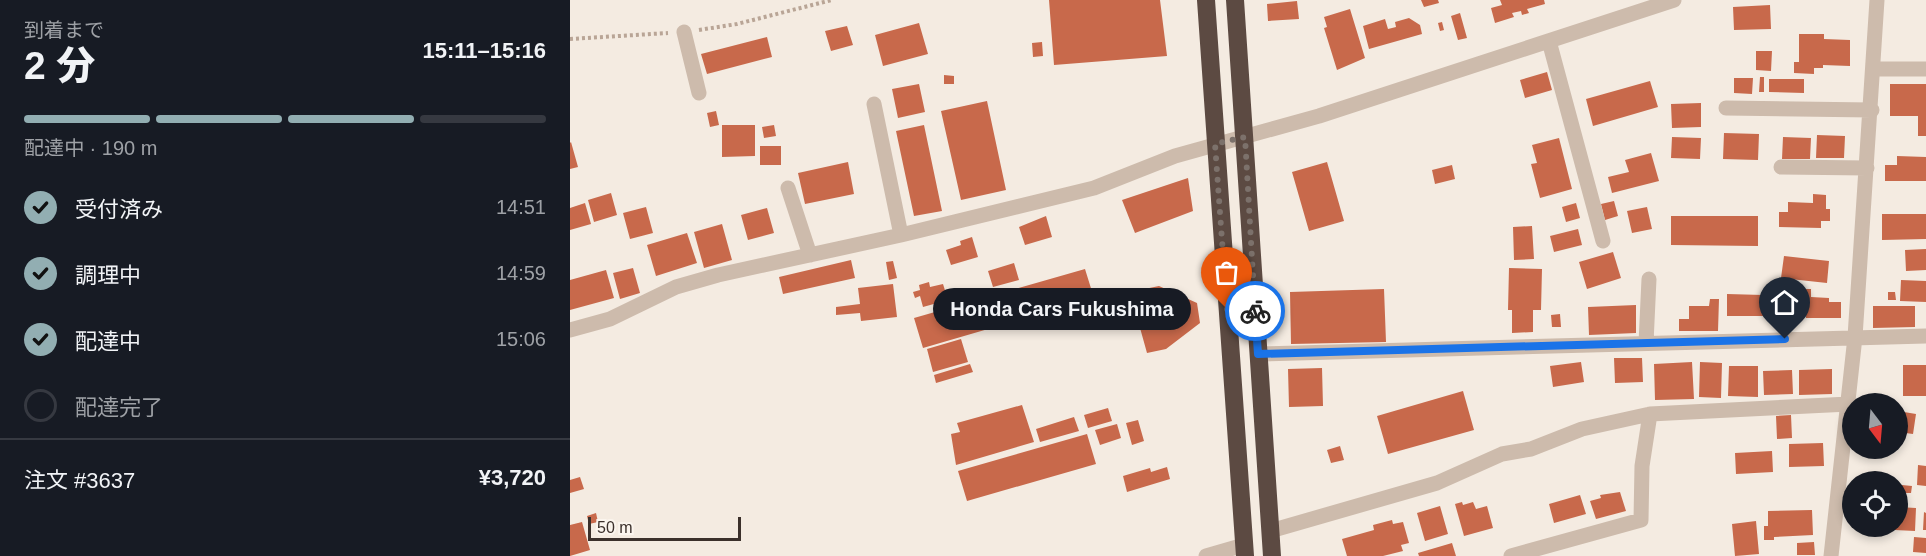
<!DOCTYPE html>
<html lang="ja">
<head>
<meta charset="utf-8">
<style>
  :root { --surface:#171b24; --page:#20242c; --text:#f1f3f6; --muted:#9ea1a6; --line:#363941; --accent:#92aeb2 }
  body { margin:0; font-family:Helvetica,"Noto Sans JP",sans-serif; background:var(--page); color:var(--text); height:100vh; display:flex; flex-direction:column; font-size:22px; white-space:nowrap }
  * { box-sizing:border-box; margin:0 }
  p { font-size:20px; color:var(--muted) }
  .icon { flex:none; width:33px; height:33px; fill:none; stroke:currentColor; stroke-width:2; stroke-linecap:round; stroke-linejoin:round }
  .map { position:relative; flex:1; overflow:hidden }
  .drawer { display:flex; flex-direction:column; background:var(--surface); width:570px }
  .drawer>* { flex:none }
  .needle { width:39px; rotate:164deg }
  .tools { position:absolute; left:1272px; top:393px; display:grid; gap:12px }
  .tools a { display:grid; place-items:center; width:66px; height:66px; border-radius:50%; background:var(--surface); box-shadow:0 3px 9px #0003; font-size:30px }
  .scale { position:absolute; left:18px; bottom:15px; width:153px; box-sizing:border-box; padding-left:6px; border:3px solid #3b302b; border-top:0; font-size:16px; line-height:21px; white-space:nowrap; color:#3b302b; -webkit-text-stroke:4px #fbf5ee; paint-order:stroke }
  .pin { position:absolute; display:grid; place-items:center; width:51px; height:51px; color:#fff; margin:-62px -26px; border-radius:50% 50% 50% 0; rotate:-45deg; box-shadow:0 0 6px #0007 }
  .pin .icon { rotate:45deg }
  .courier { position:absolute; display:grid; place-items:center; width:60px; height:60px; margin:-30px; border:4px solid #1a73e8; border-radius:50%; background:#fff; color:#222; box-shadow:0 2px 8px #0007 }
  .bubble { position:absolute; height:42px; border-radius:21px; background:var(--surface); box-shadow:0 3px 9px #0003; font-size:20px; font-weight:800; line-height:42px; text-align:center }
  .overview em { font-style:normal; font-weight:800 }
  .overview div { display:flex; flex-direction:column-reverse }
  .overview { display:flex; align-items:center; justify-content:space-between; height:102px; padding:0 24px }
  h1 { font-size:39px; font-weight:800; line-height:45px }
  .bar { display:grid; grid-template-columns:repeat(4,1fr); gap:9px 6px; align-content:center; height:72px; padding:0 24px }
  .bar i { height:8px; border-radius:4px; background:var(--line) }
  .bar .on { background:var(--accent) }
  .bar p { grid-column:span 4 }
  .line { display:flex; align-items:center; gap:15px; padding:0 24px; border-top:2px solid var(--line) }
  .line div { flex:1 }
  ol { padding:0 24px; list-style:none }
  li { display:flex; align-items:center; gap:18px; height:66px }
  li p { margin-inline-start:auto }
  li .icon { padding:6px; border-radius:50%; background:var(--accent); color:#111; stroke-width:4 }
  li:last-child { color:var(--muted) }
  li i { width:33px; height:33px; border:3px solid var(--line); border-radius:50% }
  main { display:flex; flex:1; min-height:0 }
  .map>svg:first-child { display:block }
  .building { fill:#c8694b }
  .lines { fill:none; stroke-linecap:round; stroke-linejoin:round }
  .path { stroke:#b9a596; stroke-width:4; stroke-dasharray:3 3; stroke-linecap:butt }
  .minor { stroke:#cdbbac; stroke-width:15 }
  .highway { stroke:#5c4a42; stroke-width:18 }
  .done { stroke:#7c716b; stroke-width:6; stroke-dasharray:0 10.8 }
  .route { stroke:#1a73e8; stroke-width:8 }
</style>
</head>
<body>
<main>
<section class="drawer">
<div class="overview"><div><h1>2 分</h1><p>到着まで</p></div><em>15:11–15:16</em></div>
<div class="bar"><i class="on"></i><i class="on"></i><i class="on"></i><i></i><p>配達中 · 190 m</p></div>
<ol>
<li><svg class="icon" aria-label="check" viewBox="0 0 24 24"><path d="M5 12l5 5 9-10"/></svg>受付済み<p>14:51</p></li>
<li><svg class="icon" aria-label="check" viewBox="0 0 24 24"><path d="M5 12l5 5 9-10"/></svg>調理中<p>14:59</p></li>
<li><svg class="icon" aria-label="check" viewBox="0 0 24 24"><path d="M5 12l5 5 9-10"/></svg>配達中<p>15:06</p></li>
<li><i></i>配達完了</li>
</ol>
<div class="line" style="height:78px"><div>注文 #3637</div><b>¥3,720</b></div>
</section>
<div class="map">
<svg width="1356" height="556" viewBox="0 0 1356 556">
  <rect width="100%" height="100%" fill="#f4ebe1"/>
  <path class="building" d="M479,0H590L597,56L484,65Z
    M851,0H868L869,3L854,7Z
    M930,0H974L975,4L957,9L959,13L952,15L951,11L942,13L944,17L925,23L921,8L932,5Z
    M727,1L729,19L698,21L697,4Z
    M1200,5L1201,29L1164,30L1163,7Z
    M780,9L795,58L767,70L754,28L757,27L754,17Z
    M890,13L897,38L888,40L881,16Z
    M839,18L850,25L852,34L799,49L793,26L815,19L818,29L826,27L825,22Z
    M872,22L874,30L870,31L868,23Z
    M349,23L358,54L313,66L305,35Z
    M277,26L283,45L261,51L255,31Z
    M1229,34H1254V39L1280,40V66L1253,65V68H1244V74L1224,73V62H1229Z
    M197,37L202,57L137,74L131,54Z
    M472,42L473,56L463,57L462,43Z
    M1186,51H1202L1201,71L1186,70Z
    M977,72L982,90L955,98L950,80Z
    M374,75L384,76V84H374Z
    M1190,77H1194V92H1189Z
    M1164,78H1183L1182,94L1164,93Z
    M1199,79H1234V93L1199,92Z
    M1080,81L1088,107L1023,126L1016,99Z
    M349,84L355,112L328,118L322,89Z
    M1320,84H1356V136H1348V116H1320Z
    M417,101L436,190L391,200L371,111Z
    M1131,103V127L1102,128L1101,104Z
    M146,111L149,125L140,127L137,113Z
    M152,125H185V156L152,157Z
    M204,125L206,136L194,138L192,127Z
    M354,125L372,211L344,216L326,131Z
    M1154,133L1189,134L1188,160L1153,159Z
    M1247,135L1275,136L1274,158H1246Z
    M1102,137L1131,138L1130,159L1101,158Z
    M1213,137L1241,138L1240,159H1212Z
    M989,138L1002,189L970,198L961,164L967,163L962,145Z
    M1,142L8,167L0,169V143Z
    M190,146H211V165H190Z
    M1081,153L1089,181L1042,193L1038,177L1059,172L1055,160Z
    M1327,156L1356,157V181H1315V165H1327Z
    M278,162L284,194L235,204L228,173Z
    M757,162L774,221L739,231L722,172Z
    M882,165L885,179L865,184L862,170Z
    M618,178L623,211L565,233L552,200Z
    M41,193L47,215L24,222L18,200Z
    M1243,194L1256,195V209H1260V221H1251V228L1209,227V212H1218V202L1243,203Z
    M1044,201L1048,216L1035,220L1031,204Z
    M15,203L21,224L0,230V208Z
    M1006,203L1010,218L996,222L992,207Z
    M76,207L83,233L60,239L53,213Z
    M1077,207L1082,229L1062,233L1057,211Z
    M197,208L204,233L178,240L171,215Z
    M1312,214H1356V239L1312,240Z
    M476,216L482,237L455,245L449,227Z
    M1101,216H1188V246L1101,245Z
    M152,224L162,260L134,268L124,232Z
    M962,226L964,259L944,260L943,227Z
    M1008,229L1012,245L984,252L980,236Z
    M117,233L127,263L86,276L77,245Z
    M402,237L408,257L381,265L376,250L391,245L390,241Z
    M1356,249V270L1336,271L1335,250Z
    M1043,252L1051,278L1017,289L1009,262Z
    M1214,256L1259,261L1257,283L1211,278Z
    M281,260L285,278L213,294L209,277Z
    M323,261L327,278L319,280L316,262Z
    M444,263L449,280L423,287L418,271Z
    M63,268L70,293L50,299L43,273Z
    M939,268L972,269L971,310H963V332L942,333V310H938Z
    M515,269L524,298L353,348L344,318Z
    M36,270L44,298L0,310V280Z
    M1331,280L1356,281V302L1330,301Z
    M359,282L360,287L373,284L378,300L353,307L350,296L345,298L343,292L350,290L349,285Z
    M323,284L327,317L291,321L290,313L266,315V307L290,304L288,288Z
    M589,286L627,303L630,323L596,349L577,353L560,292Z
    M814,289L816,342L721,344L720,292Z
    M1230,289H1241V297L1259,298V302H1271V318H1236V309H1221V297H1230Z
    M1318,292H1325L1326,300H1318Z
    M1157,294L1193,295V316H1157Z
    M1140,299H1149L1148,331H1109V319H1119V306H1139Z
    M1066,305V333L1019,335L1018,307Z
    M1303,306H1345V327L1303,328Z
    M990,314L991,327H982L981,315Z
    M391,339L398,362L363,372L357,349Z
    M1044,358H1072L1073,382L1045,383Z
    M1011,362L1014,382L983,387L980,366Z
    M1122,362L1124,399L1085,400L1084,364Z
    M1130,362L1152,363L1151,398L1129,397Z
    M400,364L403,372L366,383L364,375Z
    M1333,365H1356V396H1333Z
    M1159,366H1188V397L1158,396Z
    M752,368L753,406L719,407L718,369Z
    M1262,369V394L1229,395V370Z
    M1222,370L1223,394L1194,395L1193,371Z
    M893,391L904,430L818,454L807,416Z
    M452,405L464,442L386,465L381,434L390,432L387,423Z
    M538,408L542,421L518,428L514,415Z
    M1328,411L1346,414L1343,434L1328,432Z
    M1221,415L1222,438L1207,439L1206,416Z
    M504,417L509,431L470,442L466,429Z
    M568,420L574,441L562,445L556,423Z
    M547,424L551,438L530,445L525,430Z
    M517,434L526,464L397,501L388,471Z
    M1253,443L1254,466L1219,467V444Z
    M770,446L774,460L761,463L757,450Z
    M1202,451L1203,472L1166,474L1165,453Z
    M1348,465L1356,466V486L1347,485Z
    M597,467L600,479L557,492L553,476L580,468L581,472Z
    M10,477L14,489L0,493V480Z
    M1332,485L1342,486L1341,493H1331Z
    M1050,492L1056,511L1026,519L1020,501L1031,498L1030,495Z
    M1010,495L1016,514L984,523L979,504Z
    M892,502L893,505L903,502L906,509L917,506L923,528L894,536L885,504Z
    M870,506L878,534L855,541L847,513Z
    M1328,507L1346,508L1345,531L1285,528L1328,526Z
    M1242,510L1243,535L1204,537V540H1194V526H1198V511Z
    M1354,512L1356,513V530H1353Z
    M26,513L28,522L19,524L17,516Z
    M822,520L823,524L833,522L839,543L831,545L833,551L813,556H777L772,539L804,530L803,525Z
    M1186,521L1189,554L1165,556L1162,524Z
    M12,522L20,550L0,556V525Z
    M1344,537L1356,538V553L1343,552Z
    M1244,542L1245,555H1227V543Z
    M882,543L886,556H849L848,553Z"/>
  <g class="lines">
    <path class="path" d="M129,30L167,24L262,0
      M0,39L98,33"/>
    <path class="minor" d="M114,32L129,93
      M979,41L1033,241
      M1304,69H1356
      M304,104L331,235
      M1156,108L1302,110
      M1211,167L1297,168
      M218,188L240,255
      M0,330L40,319L106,287L148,275L331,235L524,188L605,156L749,116L1104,0
      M1076,343L1079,279
      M688,354L1356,336
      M700,531L867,483L932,454L961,449L1012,429L1080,414L1279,404
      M636,556L674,545
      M941,556L1071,520L1072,466L1080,414
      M1261,556L1285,337L1307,0"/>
    <path class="highway" d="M636,0L675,556
      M665,0L702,556"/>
  </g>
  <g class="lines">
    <path class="done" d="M657,309L645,144L675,137L685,311"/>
    <path class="route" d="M685,311L688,354L1215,339"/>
  </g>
</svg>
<div class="tools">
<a><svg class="needle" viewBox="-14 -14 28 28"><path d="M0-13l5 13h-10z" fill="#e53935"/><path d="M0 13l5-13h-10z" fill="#9ea1a6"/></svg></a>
<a><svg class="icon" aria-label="locate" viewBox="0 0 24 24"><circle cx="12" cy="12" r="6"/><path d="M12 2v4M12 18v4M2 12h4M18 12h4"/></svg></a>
</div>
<div class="scale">50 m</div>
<div class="pin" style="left:657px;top:309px;background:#ea580c"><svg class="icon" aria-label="bag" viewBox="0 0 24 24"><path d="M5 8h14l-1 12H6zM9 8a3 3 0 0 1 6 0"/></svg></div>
<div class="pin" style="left:1215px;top:339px;background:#1f2937"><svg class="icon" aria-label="home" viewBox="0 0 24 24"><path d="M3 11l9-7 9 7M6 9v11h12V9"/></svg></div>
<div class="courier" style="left:685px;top:311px"><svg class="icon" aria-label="bike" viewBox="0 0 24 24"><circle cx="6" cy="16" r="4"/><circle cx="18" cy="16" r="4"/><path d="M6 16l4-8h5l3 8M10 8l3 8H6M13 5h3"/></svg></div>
<div class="bubble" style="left:363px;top:288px;width:258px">Honda Cars Fukushima</div>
</div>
</main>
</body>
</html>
